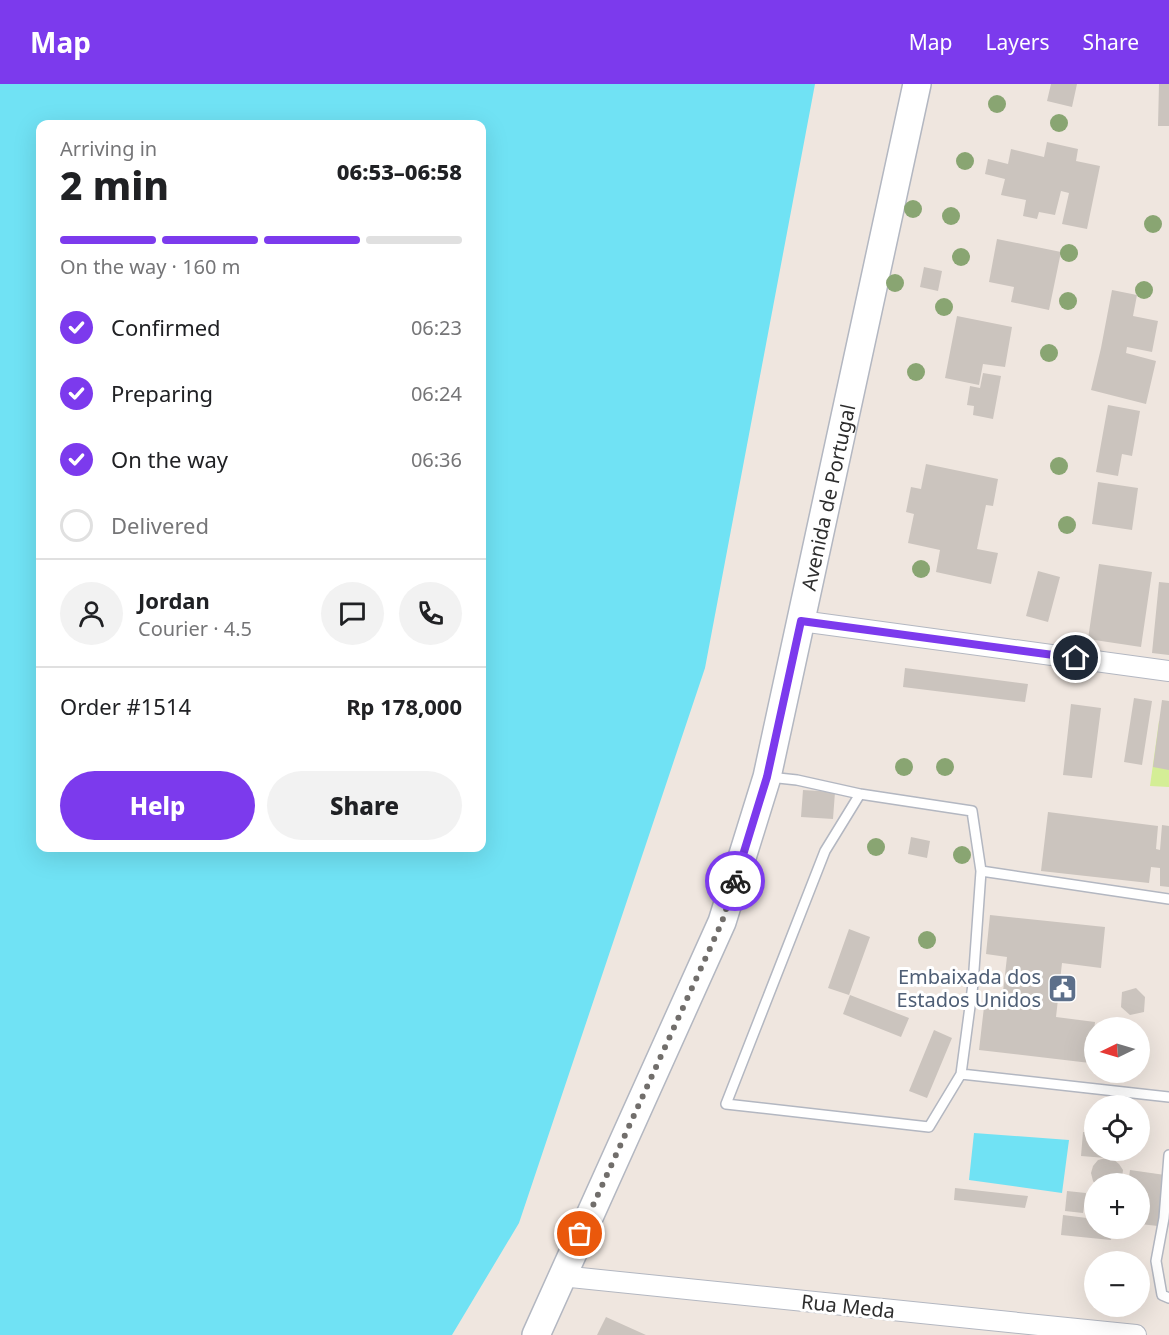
<!DOCTYPE html>
<html lang="en">
<head>
<meta charset="utf-8">
<style>
  :root { --surface:#fff; --page:#f2f2f2; --text:#202124; --muted:#757577; --line:#e0e0e0; --accent:#7c3aed }
  body { margin:0; font-family:"Noto Sans",sans-serif; background:var(--page); color:var(--text); height:100vh; display:flex; flex-direction:column; font-size:22px; white-space:nowrap }
  * { box-sizing:border-box; margin:0 }
  p { font-size:20px; color:var(--muted) }
  .icon { flex:none; width:33px; height:33px; fill:none; stroke:currentColor; stroke-width:2; stroke-linecap:round; stroke-linejoin:round }
  .map { position:relative; flex:1; overflow:hidden }
  .details { position:absolute; left:36px; top:36px; width:450px; height:732px; display:flex; flex-direction:column; background:var(--surface); border-radius:12px; box-shadow:0 6px 24px #0002 }
  .details>* { flex:none }
  .needle { width:39px; rotate:265deg }
  .controls { position:absolute; left:1084px; top:933px; display:grid; gap:12px }
  .controls a { display:grid; place-items:center; width:66px; height:66px; border-radius:50%; background:var(--surface); box-shadow:0 6px 24px #0002; font-size:30px }
  .pin { position:absolute; display:grid; place-items:center; width:51px; height:51px; color:#fff; margin:-26px; border:3px solid #fff; border-radius:50%; box-shadow:0 2px 6px #0007 }
  .courier { position:absolute; display:grid; place-items:center; width:60px; height:60px; margin:-30px; border:4px solid #7c3aed; border-radius:50%; background:#fff; color:#222; box-shadow:0 2px 8px #0007 }
  .overview em { font-style:normal; font-weight:800 }
  .overview div { display:flex; flex-direction:column-reverse }
  .overview { display:flex; align-items:center; justify-content:space-between; height:102px; padding:0 24px }
  h1 { font-size:39px; font-weight:800; line-height:45px }
  .bar { display:grid; grid-template-columns:repeat(4,1fr); gap:9px 6px; align-content:center; height:72px; padding:0 24px }
  .bar i { height:8px; border-radius:4px; background:var(--line) }
  .bar .current { background:var(--accent) }
  .bar p { grid-column:span 4 }
  .line { display:flex; align-items:center; gap:15px; padding:0 24px; border-top:2px solid var(--line) }
  .line div { flex:1 }
  .round { display:grid; place-items:center; flex:none; width:63px; height:63px; border-radius:32px; background:var(--page) }
  ol { padding:0 24px; list-style:none }
  li { display:flex; align-items:center; gap:18px; height:66px }
  li p { margin-inline-start:auto }
  li .icon { padding:6px; border-radius:50%; background:var(--accent); color:#fff; stroke-width:4 }
  li:last-child { color:var(--muted) }
  li i { width:33px; height:33px; border:3px solid var(--line); border-radius:50% }
  .action { display:flex; gap:12px; margin-top:auto; padding:12px 24px }
  .action a { flex:1; height:69px; border-radius:36px; background:var(--accent); color:#fff; font-size:24px; font-weight:800; line-height:69px; text-align:center }
  .action a+a { background:var(--page); color:var(--text) }
  header { display:flex; align-items:center; gap:36px; box-sizing:border-box; height:84px; padding:0 30px; background:var(--accent); color:#fff }
  header strong { font-size:28px }
  nav { display:flex; gap:33px; margin-inline-start:auto; font-size:21px }
  .map>svg:first-child { display:block }
  .pitch { fill:#d4ee96 }
  .water { fill:#70e2f4; fill-rule:evenodd }
  .building { fill:#cbc4be }
  .lines { fill:none; stroke-linecap:round; stroke-linejoin:round }
  .lane-casing { stroke:#b3b7c1; stroke-width:12 }
  .street-casing { stroke:#b3b7c1; stroke-width:22 }
  .secondary-casing { stroke:#b3b7c1; stroke-width:30 }
  .lane { stroke:#fff; stroke-width:9 }
  .street { stroke:#fff; stroke-width:20 }
  .secondary { stroke:#fff; stroke-width:27 }
  .tree { fill:#89a572 }
  .done { stroke:#716e6b; stroke-width:6; stroke-dasharray:0 10.8 }
  .route { stroke:#7c3aed; stroke-width:8 }
  .labels { text-anchor:middle; dominant-baseline:central; stroke-width:6; stroke-linejoin:round; paint-order:stroke }
  .street-label { font-size:20px; fill:#2d2d2d; stroke:#fff }
  .service-label { font-size:20px; fill:#4e5e75; stroke:#fff; text-anchor:end }
</style>
</head>
<body>
<header>
<strong>Map</strong>
<nav><a>Map</a><a>Layers</a><a>Share</a></nav>
</header>
<div class="map">
<svg width="1169" height="1251" viewBox="0 0 1169 1251">
  <rect width="100%" height="100%" fill="#efe6df"/>
  <path class="pitch" d="M1159,637L1169,638V703L1150,702Z"/>
  <path class="water" d="M0,0H815L705,584L519,1139L452,1251H0ZM40,40H482V764H40Z
    M974,1049L1069,1056L1062,1109L969,1096Z"/>
  <path class="building" d="M1051,0H1077L1072,23L1047,17Z
    M1159,0H1169V42H1158Z
    M1047,58L1078,65L1076,77L1100,82L1087,145L1062,140L1069,109L1061,107L1055,131L1039,128L1037,135L1023,132L1026,116L1001,111L1005,95L985,90L988,75L1008,80L1011,65L1044,73Z
    M997,155L1061,168L1049,226L1011,218L1014,203L989,198Z
    M924,183L942,187L938,207L920,203Z
    M1112,206L1137,211L1133,232L1158,237L1152,268L1127,263L1126,269L1156,277L1146,320L1091,306L1101,264Z
    M957,232L1012,243L1005,283L983,280L979,301L945,294Z
    M983,289L1001,292L993,335L973,331L974,322L967,321L970,302L980,304Z
    M1108,321L1140,327L1132,372L1122,370L1118,392L1096,388Z
    M926,380L998,395L993,422L986,421L977,465L998,469L991,500L936,488L940,466L908,459L914,430L906,428L911,403L921,405Z
    M1098,398L1138,404L1132,446L1092,440Z
    M1099,480L1152,488L1141,563L1088,555Z
    M1038,487L1060,493L1048,538L1026,532Z
    M1159,498L1169,499V571L1152,569Z
    M905,584L1028,600L1025,618L903,603Z
    M1134,614L1152,617L1142,681L1124,678Z
    M1162,616L1169,617V686L1153,683Z
    M1071,620L1101,624L1092,694L1063,691Z
    M803,706L835,708L833,735L801,733Z
    M1048,728L1158,742L1156,765L1160,766L1162,741L1169,742V803L1160,802V784L1151,783L1149,799L1041,787Z
    M911,753L930,757L927,774L908,770Z
    M990,831L1105,843L1101,884L1062,879L1056,933L1095,938L1090,979L979,966L984,923L1001,925L1007,873L986,870Z
    M849,845L870,853L849,911L828,904Z
    M1136,904L1145,913L1144,928L1130,931L1121,923L1122,908Z
    M850,911L909,934L901,953L843,930Z
    M934,946L952,954L927,1014L909,1007Z
    M1083,1048L1095,1049V1066H1108V1074L1113,1075L1119,1080L1123,1086L1122,1094L1119,1100H1095L1093,1097L1091,1089L1093,1082L1098,1076L1106,1074L1081,1072Z
    M1130,1086L1165,1091L1158,1142L1140,1140V1100H1128Z
    M955,1104L1028,1112L1025,1124L954,1116Z
    M1094,1106H1095V1125L1090,1124Z
    M1067,1107L1086,1109L1083,1129L1065,1127Z
    M1063,1131L1095,1135V1144H1113L1111,1156L1061,1151Z
    M606,1233L646,1251H597Z"/>
  <g class="lines">
    <defs>
      <path id="lane" d="M769,693L797,696L860,710L825,767L726,1020L929,1043L961,990L973,900L981,787L972,727L860,710
        M981,787L1169,815
        M961,990L1169,1013
        M1169,1071L1164,1134L1156,1177L1162,1211L1169,1214"/>
      <path id="street" d="M801,537L1169,587
        M561,1192L1136,1251"/>
      <g id="secondary">
        <path id="s1" d="M536,1251L722,838L767,693L917,0"/>
      </g>
    </defs>
    <use href="#lane" class="lane-casing"/>
    <use href="#street" class="street-casing"/>
    <use href="#secondary" class="secondary-casing"/>
    <use href="#lane" class="lane"/>
    <use href="#street" class="street"/>
    <use href="#secondary" class="secondary"/>
  </g>
  <g class="tree">
    <circle cx="997" cy="20" r="9"/>
    <circle cx="1059" cy="39" r="9"/>
    <circle cx="965" cy="77" r="9"/>
    <circle cx="913" cy="125" r="9"/>
    <circle cx="951" cy="132" r="9"/>
    <circle cx="1153" cy="140" r="9"/>
    <circle cx="1069" cy="169" r="9"/>
    <circle cx="961" cy="173" r="9"/>
    <circle cx="895" cy="199" r="9"/>
    <circle cx="1144" cy="206" r="9"/>
    <circle cx="1068" cy="217" r="9"/>
    <circle cx="944" cy="223" r="9"/>
    <circle cx="1049" cy="269" r="9"/>
    <circle cx="916" cy="288" r="9"/>
    <circle cx="1059" cy="382" r="9"/>
    <circle cx="1067" cy="441" r="9"/>
    <circle cx="921" cy="485" r="9"/>
    <circle cx="904" cy="683" r="9"/>
    <circle cx="945" cy="683" r="9"/>
    <circle cx="876" cy="763" r="9"/>
    <circle cx="962" cy="771" r="9"/>
    <circle cx="927" cy="856" r="9"/>
  </g>
  <g class="lines">
    <path class="done" d="M580,1150L722,838L735,797"/>
    <path class="route" d="M735,797L767,693L801,537L1076,574"/>
  </g>
  <defs>
    <symbol id="civic-square" viewBox="-11 -11 22 22"><rect x="-9" y="-9" width="18" height="18" rx="4" fill="#5c6f8a" stroke="#fff"/><path d="M-.6-6.5H3V-4.5H.6V-3L4-1V1h2V6H-6V1h2V-1L-.6-3ZM-1.2 2.5V6h2.4V2.5Z" fill="#fff"/></symbol>
  </defs>
  <g fill-rule="evenodd">
    <use href="#civic-square" x="1046" y="888" width="33" height="33"/>
  </g>
  <g class="labels">
    <g class="street-label">
      <text stroke="none"><textPath href="#s1" startOffset="891">Avenida de Portugal</textPath></text>
      <text transform="translate(848 1222) rotate(6)">Rua Meda</text>
    </g>
    <g class="service-label">
      <text x="1041" y="892">Embaixada dos<tspan x="1041" dy="23">Estados Unidos</tspan></text>
    </g>
  </g>
</svg>
<div class="controls">
<a><svg class="needle" viewBox="-14 -14 28 28"><path d="M0-13l5 13h-10z" fill="#e53935"/><path d="M0 13l5-13h-10z" fill="#757577"/></svg></a>
<a><svg class="icon" aria-label="locate" viewBox="0 0 24 24"><circle cx="12" cy="12" r="6"/><path d="M12 2v4M12 18v4M2 12h4M18 12h4"/></svg></a>
<a>+</a>
<a>−</a>
</div>
<div class="pin" style="left:580px;top:1150px;background:#ea580c"><svg class="icon" aria-label="bag" viewBox="0 0 24 24"><path d="M5 8h14l-1 12H6zM9 8a3 3 0 0 1 6 0"/></svg></div>
<div class="pin" style="left:1076px;top:574px;background:#1f2937"><svg class="icon" aria-label="home" viewBox="0 0 24 24"><path d="M3 11l9-7 9 7M6 9v11h12V9"/></svg></div>
<div class="courier" style="left:735px;top:797px"><svg class="icon" aria-label="bike" viewBox="0 0 24 24"><circle cx="6" cy="16" r="4"/><circle cx="18" cy="16" r="4"/><path d="M6 16l4-8h5l3 8M10 8l3 8H6M13 5h3"/></svg></div>
<section class="details">
<div class="overview"><div><h1>2 min</h1><p>Arriving in</p></div><em>06:53–06:58</em></div>
<div class="bar"><i class="current"></i><i class="current"></i><i class="current"></i><i></i><p>On the way · 160 m</p></div>
<ol>
<li><svg class="icon" aria-label="check" viewBox="0 0 24 24"><path d="M5 12l5 5 9-10"/></svg>Confirmed<p>06:23</p></li>
<li><svg class="icon" aria-label="check" viewBox="0 0 24 24"><path d="M5 12l5 5 9-10"/></svg>Preparing<p>06:24</p></li>
<li><svg class="icon" aria-label="check" viewBox="0 0 24 24"><path d="M5 12l5 5 9-10"/></svg>On the way<p>06:36</p></li>
<li><i></i>Delivered</li>
</ol>
<div class="line" style="height:108px"><a class="round"><svg class="icon" aria-label="person" viewBox="0 0 24 24"><circle cx="12" cy="8" r="4"/><path d="M4 21q1-7 8-7t8 7"/></svg></a><div><b>Jordan</b><p>Courier · 4.5</p></div><a class="round"><svg class="icon" aria-label="chat" viewBox="0 0 24 24"><path d="M4 5h16v11H9l-5 4z"/></svg></a><a class="round"><svg class="icon" aria-label="phone" viewBox="0 0 24 24"><path d="M5 4h4l2 5-3 2q2 4 5 5l2-3 5 2v4C11 20 4 13 5 4z"/></svg></a></div>
<div class="line" style="height:78px"><div>Order #1514</div><b>Rp 178,000</b></div>
<div class="action"><a>Help</a><a>Share</a></div>
</section>
</div>
</body>
</html>
